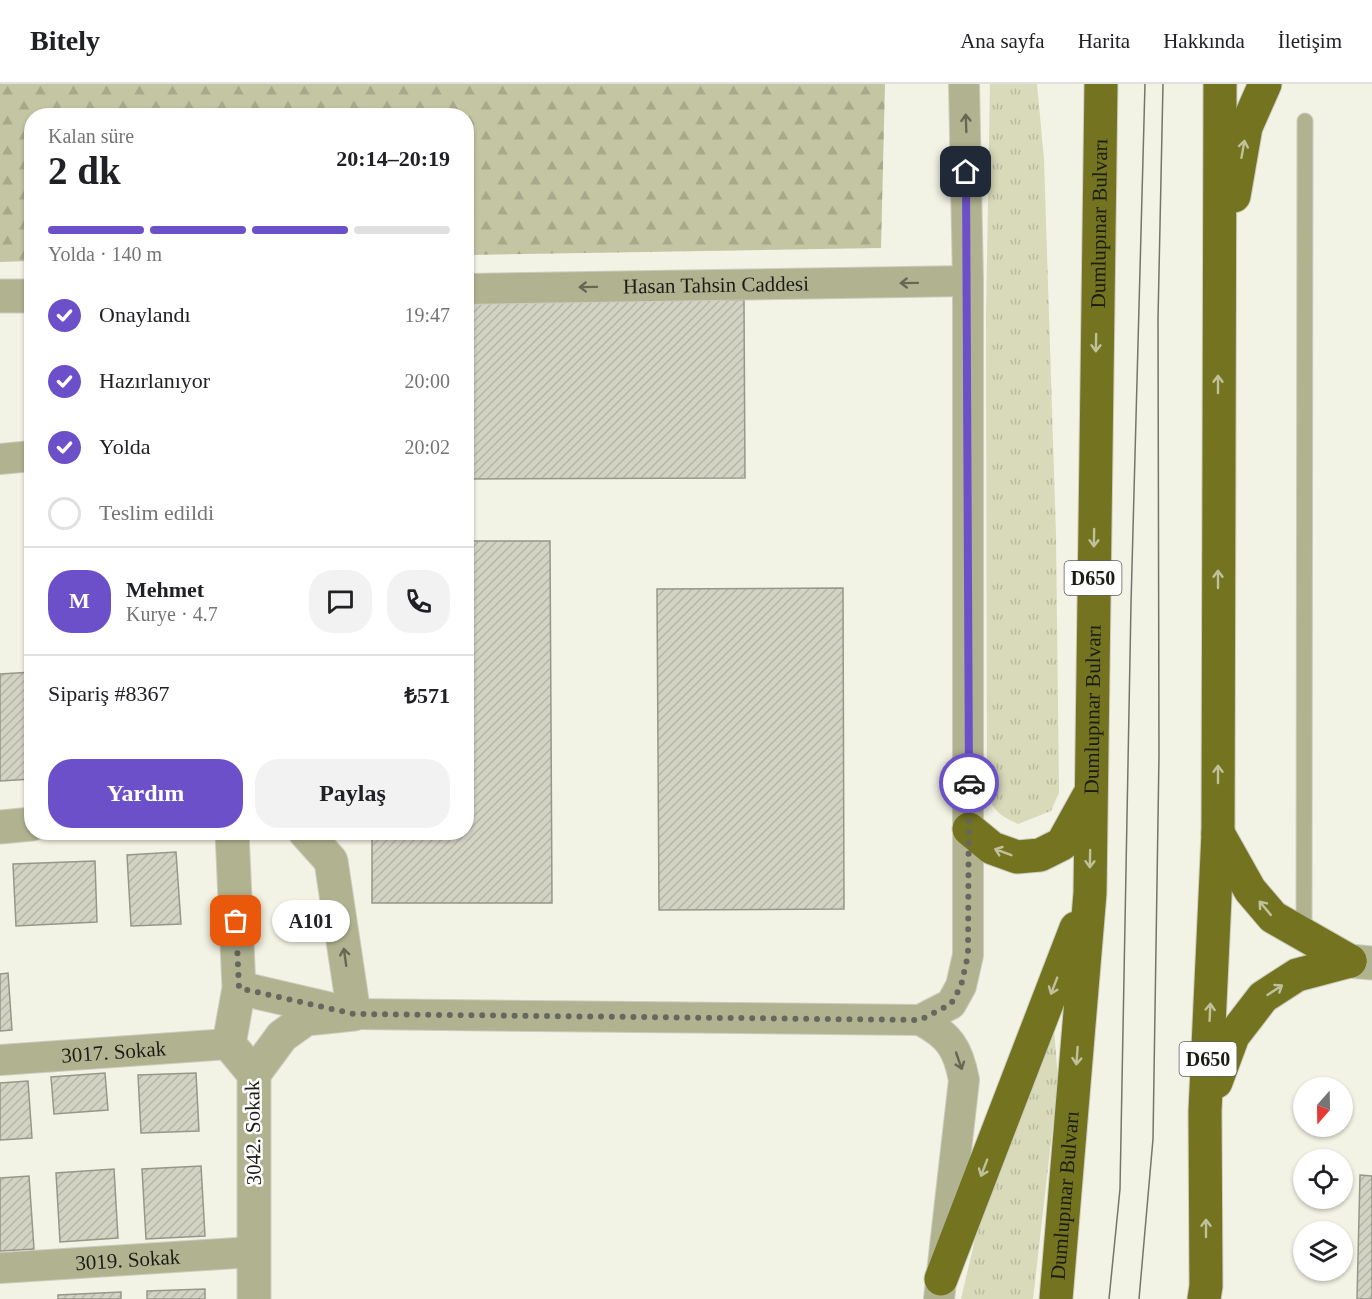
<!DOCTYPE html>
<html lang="tr">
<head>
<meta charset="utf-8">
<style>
  :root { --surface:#fff; --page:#f2f2f2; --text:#202124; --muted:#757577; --line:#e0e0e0; --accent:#6c50ca }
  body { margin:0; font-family:"Times New Roman",serif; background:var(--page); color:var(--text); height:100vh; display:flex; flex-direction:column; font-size:22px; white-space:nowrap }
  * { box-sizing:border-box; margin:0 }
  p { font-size:20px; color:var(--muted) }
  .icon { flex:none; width:33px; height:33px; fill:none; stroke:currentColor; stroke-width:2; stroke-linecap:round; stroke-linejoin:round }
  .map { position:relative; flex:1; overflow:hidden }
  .side { position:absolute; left:24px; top:24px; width:450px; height:732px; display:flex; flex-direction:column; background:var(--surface); border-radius:24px; box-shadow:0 2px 4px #0004 }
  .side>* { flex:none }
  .needle { width:39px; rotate:200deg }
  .tools { position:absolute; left:1293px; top:993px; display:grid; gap:12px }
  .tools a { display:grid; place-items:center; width:60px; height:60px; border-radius:50%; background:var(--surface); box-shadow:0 2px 4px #0004; font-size:30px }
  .pin { position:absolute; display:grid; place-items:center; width:51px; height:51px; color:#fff; margin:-26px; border-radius:12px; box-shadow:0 3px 9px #0006 }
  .courier { position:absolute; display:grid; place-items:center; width:60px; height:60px; margin:-30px; border:4px solid #6c50ca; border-radius:50%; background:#fff; color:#222; box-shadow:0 2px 8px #0007 }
  .bubble { position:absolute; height:42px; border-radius:21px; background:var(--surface); box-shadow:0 2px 4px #0004; font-size:20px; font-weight:800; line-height:42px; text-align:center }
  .overview em { font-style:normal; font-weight:800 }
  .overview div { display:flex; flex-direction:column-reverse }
  .overview { display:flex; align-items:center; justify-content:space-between; height:102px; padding:0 24px }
  h1 { font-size:39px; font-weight:800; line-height:45px }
  .bar { display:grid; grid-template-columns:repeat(4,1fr); gap:9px 6px; align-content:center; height:72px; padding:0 24px }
  .bar i { height:8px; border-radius:4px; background:var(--line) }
  .bar .current { background:var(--accent) }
  .bar p { grid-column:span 4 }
  .line { display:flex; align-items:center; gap:15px; padding:0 24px; border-top:2px solid var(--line) }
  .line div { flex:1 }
  .round { display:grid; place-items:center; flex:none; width:63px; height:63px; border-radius:24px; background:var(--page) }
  ol { padding:0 24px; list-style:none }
  li { display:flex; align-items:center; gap:18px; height:66px }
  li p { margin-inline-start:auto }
  li .icon { padding:6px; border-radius:50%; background:var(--accent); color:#fff; stroke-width:4 }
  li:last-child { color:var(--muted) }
  li i { width:33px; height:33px; border:3px solid var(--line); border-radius:50% }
  .action { display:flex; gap:12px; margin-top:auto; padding:12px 24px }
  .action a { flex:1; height:69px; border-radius:24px; background:var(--accent); color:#fff; font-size:24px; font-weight:800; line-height:69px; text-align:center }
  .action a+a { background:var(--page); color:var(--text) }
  header { display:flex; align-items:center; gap:36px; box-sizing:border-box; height:84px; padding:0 30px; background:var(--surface); border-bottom:2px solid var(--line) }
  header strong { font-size:28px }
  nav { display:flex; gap:33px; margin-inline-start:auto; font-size:21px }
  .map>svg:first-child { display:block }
  .grass { fill:url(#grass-tufts) }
  .forest { fill:url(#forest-firs) }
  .building { fill:url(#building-hatch); stroke:#969788; stroke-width:1.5 }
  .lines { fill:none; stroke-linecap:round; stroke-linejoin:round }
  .service-casing { stroke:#cbccbf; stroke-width:17 }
  .minor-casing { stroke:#cbccbf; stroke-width:32 }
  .tertiary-casing { stroke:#cbccbf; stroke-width:35 }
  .trunk-casing { stroke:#cbccbf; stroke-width:35 }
  .service { stroke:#b1b390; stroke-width:15 }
  .minor { stroke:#b1b390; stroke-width:30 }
  .tertiary { stroke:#b1b390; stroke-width:33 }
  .trunk { stroke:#737320; stroke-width:33 }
  .tram { stroke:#74756c; stroke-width:1.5 }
  .oneway { stroke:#666853 }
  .oneway2 { stroke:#c0c09b }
  .done { stroke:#66675e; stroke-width:6; stroke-dasharray:0 10.8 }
  .route { stroke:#6c50ca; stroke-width:8 }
  .labels { text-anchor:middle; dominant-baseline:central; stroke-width:5; stroke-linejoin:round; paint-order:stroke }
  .shield { fill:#fff; stroke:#5f605c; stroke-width:1.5 }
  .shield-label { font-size:20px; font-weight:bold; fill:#1b1c16 }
  .street-label { font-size:21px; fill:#1b1c16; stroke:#fff }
</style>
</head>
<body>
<header>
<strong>Bitely</strong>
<nav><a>Ana sayfa</a><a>Harita</a><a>Hakkında</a><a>İletişim</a></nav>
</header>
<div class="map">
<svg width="1372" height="1215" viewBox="0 0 1372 1215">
  <defs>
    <pattern id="grass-tufts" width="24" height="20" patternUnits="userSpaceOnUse" patternTransform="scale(1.5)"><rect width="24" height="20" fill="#d8daba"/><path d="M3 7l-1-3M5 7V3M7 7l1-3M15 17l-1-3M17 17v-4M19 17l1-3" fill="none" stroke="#b9ba9f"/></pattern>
    <pattern id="forest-firs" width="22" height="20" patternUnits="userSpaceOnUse" patternTransform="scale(1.5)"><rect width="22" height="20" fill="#c4c5a2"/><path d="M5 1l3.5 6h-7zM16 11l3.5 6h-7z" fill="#a8a98b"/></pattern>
    <pattern id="building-hatch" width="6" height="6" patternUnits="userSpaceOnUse" patternTransform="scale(1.5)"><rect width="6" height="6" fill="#d3d3c4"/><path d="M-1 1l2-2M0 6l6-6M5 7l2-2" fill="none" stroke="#b5b5a8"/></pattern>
  </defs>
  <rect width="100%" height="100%" fill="#f2f3e4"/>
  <path class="grass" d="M990,0H1037L1044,75L1056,451L1059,709L1051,727L1018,740C1001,732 994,728 987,710L986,232Z
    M1053,931L1058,996L1033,1215H961L989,1096Z"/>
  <path class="forest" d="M0,0H885L881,164L467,171L466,32H32L31,177L0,178Z"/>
  <path class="building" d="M466,216H744L745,394L466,395Z
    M466,457H550L552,819H372V748H466Z
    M843,504L844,825L659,826L657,505Z
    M32,588V695L0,697V590Z
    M176,768L181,840L131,842L127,771Z
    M95,777L97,838L16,842L13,780Z
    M8,889L12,946L0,947V890Z
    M105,989L108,1026L54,1030L51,993Z
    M196,989L199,1047L141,1049L138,991Z
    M28,997L32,1054L0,1056V999Z
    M201,1082L205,1152L146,1155L142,1085Z
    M114,1085L118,1154L60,1158L56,1089Z
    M1360,1091L1372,1092V1215H1357Z
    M29,1092L34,1165L0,1167V1094Z
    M205,1205V1215H147V1207Z
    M121,1208V1215H58V1211Z"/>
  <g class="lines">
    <defs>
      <path id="service" d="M1304,850L1305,37"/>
      <g id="minor">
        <path id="s1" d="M466,205L968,197"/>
        <path d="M0,375L32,372"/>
        <path d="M354,930L920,936C949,951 958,964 964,996L939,1215"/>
        <path d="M920,936L951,920L961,902L968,871V197L964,0"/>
        <path id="s2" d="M0,976L229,960"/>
        <path id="s3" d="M0,1184L253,1168"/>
      </g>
      <path id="tertiary" d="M0,212H32
        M0,743L32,740
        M232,748L239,904L229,960L254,990V1215
        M305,748L331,777L354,930
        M1350,877L1372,879
        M239,904L334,926
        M254,990L282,952L306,935L354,930"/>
      <g id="trunk">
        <path d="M1234,112L1246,43L1265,0"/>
        <path d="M969,745L992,764L1017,773L1040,771L1062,760L1088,713"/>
        <path d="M1218,749L1250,806L1273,833L1350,877"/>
        <path d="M1216,998L1233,952L1263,913L1297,891L1350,877"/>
        <path d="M941,1195L1076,844"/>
        <path id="s4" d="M1056,1215L1090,809L1101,0"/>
        <path d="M1204,1215L1206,1202L1205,1027L1218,749L1220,0"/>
      </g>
    </defs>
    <use href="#service" class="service-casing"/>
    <use href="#minor" class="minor-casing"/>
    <use href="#tertiary" class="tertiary-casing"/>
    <use href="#trunk" class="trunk-casing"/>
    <use href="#service" class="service"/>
    <use href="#minor" class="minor"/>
    <use href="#tertiary" class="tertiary"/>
    <use href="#trunk" class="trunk"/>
    <path class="tram" d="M1109,1215L1120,1105L1131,520L1145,0
      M1139,1215L1153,1055L1159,671L1158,235L1163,0"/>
  </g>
  <defs><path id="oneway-shaft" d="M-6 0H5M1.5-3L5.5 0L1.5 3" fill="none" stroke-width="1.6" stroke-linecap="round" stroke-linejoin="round" transform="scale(1.5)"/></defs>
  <g class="oneway">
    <use href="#oneway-shaft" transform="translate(966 39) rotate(-92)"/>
    <use href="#oneway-shaft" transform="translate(909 199) rotate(179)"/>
    <use href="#oneway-shaft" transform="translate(588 203) rotate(179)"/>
    <use href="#oneway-shaft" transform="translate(345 873) rotate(-98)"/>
    <use href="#oneway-shaft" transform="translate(959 977) rotate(71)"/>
  </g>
  <g class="oneway2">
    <use href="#oneway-shaft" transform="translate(1243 65) rotate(-80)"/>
    <use href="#oneway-shaft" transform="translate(1096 259) rotate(91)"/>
    <use href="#oneway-shaft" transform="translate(1218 300) rotate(-90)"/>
    <use href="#oneway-shaft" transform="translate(1094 454) rotate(91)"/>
    <use href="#oneway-shaft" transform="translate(1218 495) rotate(-90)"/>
    <use href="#oneway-shaft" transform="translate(1218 690) rotate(-90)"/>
    <use href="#oneway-shaft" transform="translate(1003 768) rotate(-159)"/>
    <use href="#oneway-shaft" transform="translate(1090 775) rotate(91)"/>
    <use href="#oneway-shaft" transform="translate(1265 824) rotate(-130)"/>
    <use href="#oneway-shaft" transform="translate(1054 902) rotate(111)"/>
    <use href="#oneway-shaft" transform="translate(1275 906) rotate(-33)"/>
    <use href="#oneway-shaft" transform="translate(1210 928) rotate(-87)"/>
    <use href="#oneway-shaft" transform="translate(1077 972) rotate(94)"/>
    <use href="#oneway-shaft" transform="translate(984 1084) rotate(111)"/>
    <use href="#oneway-shaft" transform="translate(1206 1144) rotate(-90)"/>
  </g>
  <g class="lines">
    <path class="done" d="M236,837L239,904L354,930L920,936L951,920L961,902L968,871L969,699"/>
    <path class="route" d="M966,88L969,699"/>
  </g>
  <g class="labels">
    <g class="shield">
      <rect x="1064.5" y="477" width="57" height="34" rx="4.5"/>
      <rect x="1179.5" y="958" width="57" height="34" rx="4.5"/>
    </g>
    <g class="shield-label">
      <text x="1093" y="494">D650</text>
      <text x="1208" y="975">D650</text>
    </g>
    <g class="street-label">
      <text stroke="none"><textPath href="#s4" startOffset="1077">Dumlupınar Bulvarı</textPath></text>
      <text stroke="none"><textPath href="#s1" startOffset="250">Hasan Tahsin Caddesi</textPath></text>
      <text stroke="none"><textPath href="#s4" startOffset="591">Dumlupınar Bulvarı</textPath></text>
      <text stroke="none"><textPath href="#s2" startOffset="114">3017. Sokak</textPath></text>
      <text transform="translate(253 1049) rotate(-91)">3042. Sokak</text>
      <text stroke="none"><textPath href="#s4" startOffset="104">Dumlupınar Bulvarı</textPath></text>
      <text stroke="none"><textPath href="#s3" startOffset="128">3019. Sokak</textPath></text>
    </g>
  </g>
</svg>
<div class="tools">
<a><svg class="needle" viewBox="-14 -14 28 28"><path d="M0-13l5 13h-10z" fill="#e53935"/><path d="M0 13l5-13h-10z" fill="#757577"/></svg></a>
<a><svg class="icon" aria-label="locate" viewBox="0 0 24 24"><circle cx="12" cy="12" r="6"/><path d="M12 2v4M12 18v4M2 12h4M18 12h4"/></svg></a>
<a><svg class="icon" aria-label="layers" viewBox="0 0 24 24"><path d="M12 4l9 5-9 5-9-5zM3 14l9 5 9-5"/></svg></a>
</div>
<div class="pin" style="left:236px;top:837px;background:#ea580c"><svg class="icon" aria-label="bag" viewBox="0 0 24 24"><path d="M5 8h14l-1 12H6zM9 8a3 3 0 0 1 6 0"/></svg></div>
<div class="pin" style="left:966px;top:88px;background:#1f2937"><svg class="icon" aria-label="home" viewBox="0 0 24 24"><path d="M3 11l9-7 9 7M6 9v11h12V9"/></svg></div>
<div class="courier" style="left:969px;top:699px"><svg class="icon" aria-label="car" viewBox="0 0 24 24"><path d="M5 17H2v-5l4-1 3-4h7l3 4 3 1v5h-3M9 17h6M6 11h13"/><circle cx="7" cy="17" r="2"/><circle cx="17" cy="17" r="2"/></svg></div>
<div class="bubble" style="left:272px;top:816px;width:78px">A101</div>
<section class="side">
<div class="overview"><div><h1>2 dk</h1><p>Kalan süre</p></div><em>20:14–20:19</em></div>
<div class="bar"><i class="current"></i><i class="current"></i><i class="current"></i><i></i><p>Yolda · 140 m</p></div>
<ol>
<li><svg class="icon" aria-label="check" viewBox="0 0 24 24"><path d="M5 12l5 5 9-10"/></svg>Onaylandı<p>19:47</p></li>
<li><svg class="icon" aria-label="check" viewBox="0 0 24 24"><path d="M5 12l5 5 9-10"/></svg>Hazırlanıyor<p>20:00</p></li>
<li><svg class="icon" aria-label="check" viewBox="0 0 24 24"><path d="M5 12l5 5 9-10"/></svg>Yolda<p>20:02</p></li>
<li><i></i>Teslim edildi</li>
</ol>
<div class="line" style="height:108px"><b class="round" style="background:var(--accent);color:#fff">M</b><div><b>Mehmet</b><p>Kurye · 4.7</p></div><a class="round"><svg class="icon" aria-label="chat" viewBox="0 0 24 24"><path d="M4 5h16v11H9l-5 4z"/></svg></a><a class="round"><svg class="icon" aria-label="phone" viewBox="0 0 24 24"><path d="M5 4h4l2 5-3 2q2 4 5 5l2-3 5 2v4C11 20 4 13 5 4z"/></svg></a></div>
<div class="line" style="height:78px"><div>Sipariş #8367</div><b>₺571</b></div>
<div class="action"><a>Yardım</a><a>Paylaş</a></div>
</section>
</div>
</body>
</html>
